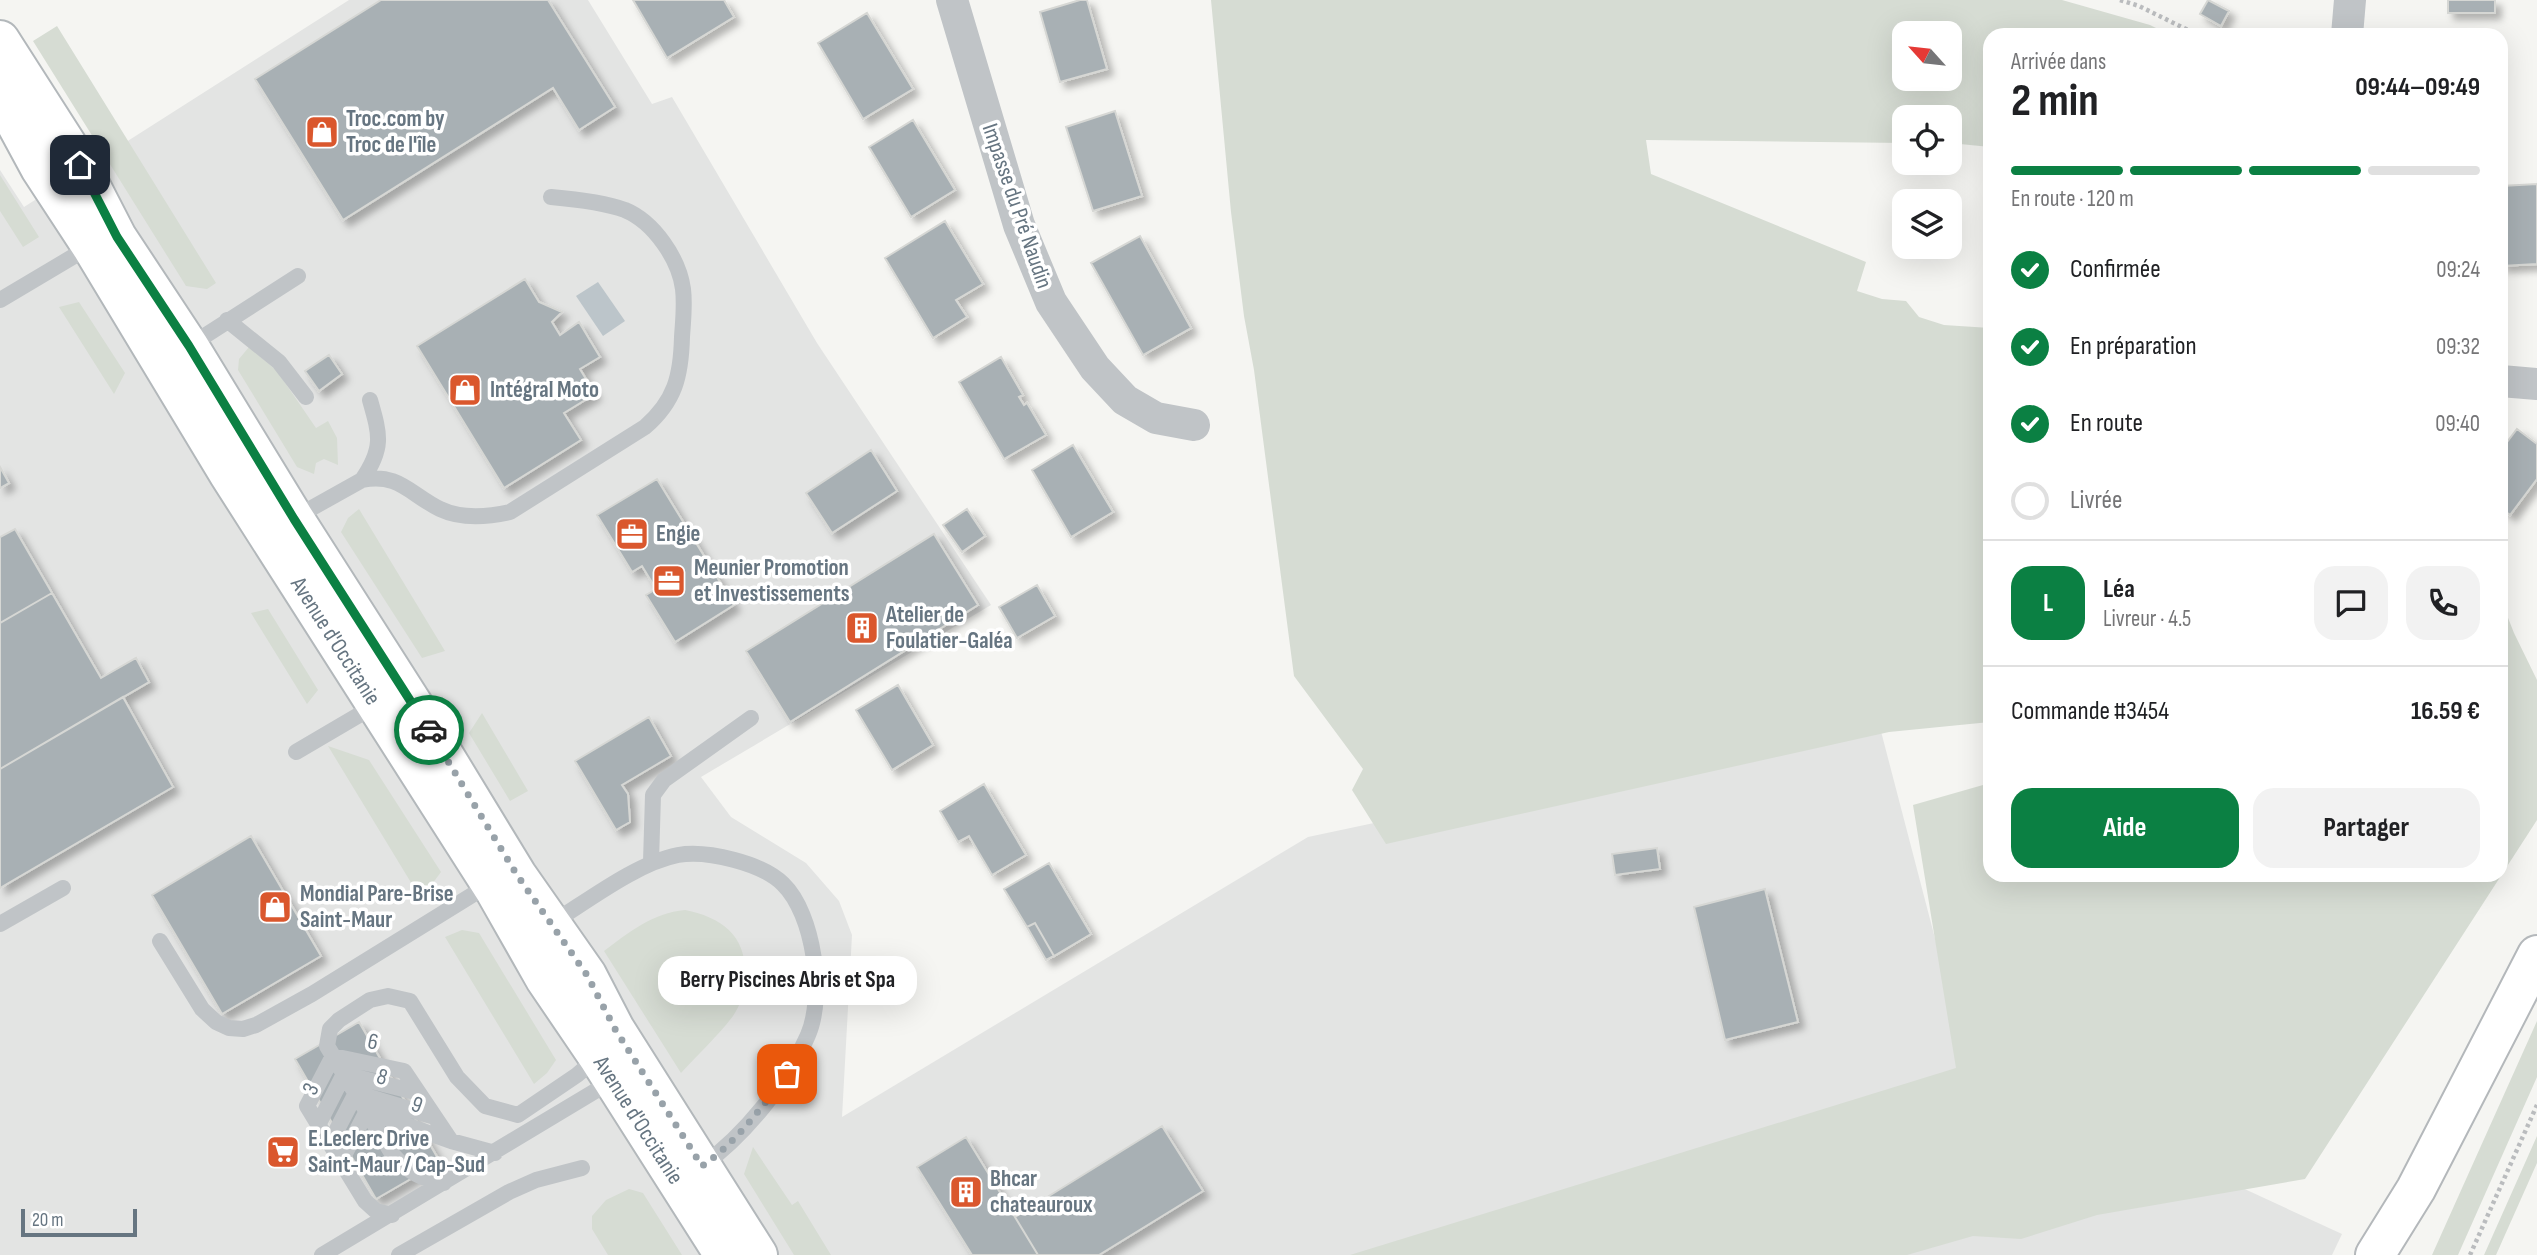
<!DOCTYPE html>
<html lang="fr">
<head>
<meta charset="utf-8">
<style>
  :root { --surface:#fff; --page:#f2f2f2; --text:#202124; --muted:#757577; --line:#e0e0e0; --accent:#0b8043 }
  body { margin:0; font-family:"Sofia Sans Condensed",sans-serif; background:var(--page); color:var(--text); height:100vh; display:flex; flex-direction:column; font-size:26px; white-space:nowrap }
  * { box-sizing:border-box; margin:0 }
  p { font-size:23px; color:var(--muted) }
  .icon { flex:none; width:38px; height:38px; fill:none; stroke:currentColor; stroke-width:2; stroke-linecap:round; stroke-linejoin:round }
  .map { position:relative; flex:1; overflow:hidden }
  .side { position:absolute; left:1983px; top:28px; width:525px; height:854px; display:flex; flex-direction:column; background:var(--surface); border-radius:21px; box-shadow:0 7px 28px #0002 }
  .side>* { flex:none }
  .needle { width:46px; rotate:297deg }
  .buttons { position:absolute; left:1892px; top:21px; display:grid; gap:14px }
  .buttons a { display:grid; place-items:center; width:70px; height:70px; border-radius:14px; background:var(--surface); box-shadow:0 7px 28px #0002; font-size:35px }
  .scale { position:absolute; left:21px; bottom:18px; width:116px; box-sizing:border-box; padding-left:7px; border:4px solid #667581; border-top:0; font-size:19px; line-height:24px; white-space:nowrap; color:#667581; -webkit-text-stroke:5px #fff; paint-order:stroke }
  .pin { position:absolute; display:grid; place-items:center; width:60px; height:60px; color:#fff; margin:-30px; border-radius:14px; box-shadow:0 4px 10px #0006 }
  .courier { position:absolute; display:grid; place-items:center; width:70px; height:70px; margin:-35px; border:5px solid #0b8043; border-radius:50%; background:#fff; color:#222; box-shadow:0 2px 9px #0007 }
  .bubble { position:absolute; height:49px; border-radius:21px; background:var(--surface); box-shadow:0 7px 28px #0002; font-size:23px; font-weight:700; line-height:49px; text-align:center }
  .head em { font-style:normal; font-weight:700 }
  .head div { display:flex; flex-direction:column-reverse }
  .head { display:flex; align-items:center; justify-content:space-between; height:119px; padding:0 28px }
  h1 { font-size:46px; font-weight:700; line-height:52px }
  .bar { display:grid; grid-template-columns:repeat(4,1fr); gap:10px 7px; align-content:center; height:84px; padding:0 28px }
  .bar i { height:9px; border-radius:5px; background:var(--line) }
  .bar .current { background:var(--accent) }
  .bar p { grid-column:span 4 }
  .line { display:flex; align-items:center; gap:18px; padding:0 28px; border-top:2px solid var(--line) }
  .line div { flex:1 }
  .round { display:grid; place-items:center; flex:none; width:74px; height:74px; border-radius:21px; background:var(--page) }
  ol { padding:0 28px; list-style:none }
  li { display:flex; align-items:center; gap:21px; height:77px }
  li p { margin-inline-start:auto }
  li .icon { padding:7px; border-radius:50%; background:var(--accent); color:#fff; stroke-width:4 }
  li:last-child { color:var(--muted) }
  li i { width:38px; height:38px; border:4px solid var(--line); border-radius:50% }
  .action { display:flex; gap:14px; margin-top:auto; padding:14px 28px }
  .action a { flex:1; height:80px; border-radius:21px; background:var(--accent); color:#fff; font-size:28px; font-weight:700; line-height:80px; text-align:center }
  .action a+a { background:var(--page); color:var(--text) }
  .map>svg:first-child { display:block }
  .built { fill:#e3e4e3 }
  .green { fill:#d6dcd3; fill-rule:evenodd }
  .water { fill:#bcc5ca }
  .building { fill:#a8b0b4; stroke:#d6d7d4; stroke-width:2; filter:url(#shadow) }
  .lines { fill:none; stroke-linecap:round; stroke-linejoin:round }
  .secondary-casing { stroke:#b3b8bb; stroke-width:42 }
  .primary-casing { stroke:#b4b8bb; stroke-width:42 }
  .path { stroke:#babcbe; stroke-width:4.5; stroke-dasharray:3.5 3.5; stroke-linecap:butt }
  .lane { stroke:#c0c4c7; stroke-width:16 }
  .street { stroke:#c0c4c7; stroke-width:32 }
  .secondary { stroke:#fff; stroke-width:38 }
  .primary { stroke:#fff; stroke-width:38 }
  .done { stroke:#98a2a9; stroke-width:7; stroke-dasharray:0 12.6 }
  .route { stroke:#0b8043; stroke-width:9 }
  .labels { text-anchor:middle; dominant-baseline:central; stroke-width:7; stroke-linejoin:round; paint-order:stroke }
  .poi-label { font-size:23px; font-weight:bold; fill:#667581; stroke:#fff; text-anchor:start }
  .street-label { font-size:23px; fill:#667581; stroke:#fff }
</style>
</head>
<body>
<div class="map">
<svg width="2537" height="1255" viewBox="0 0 2537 1255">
  <defs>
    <filter id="shadow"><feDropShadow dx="6" dy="6" stdDeviation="3.5" flood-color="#0004"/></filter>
  </defs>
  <rect width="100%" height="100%" fill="#f5f5f2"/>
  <path class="built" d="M349,0H588L652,104L672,97L817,343L991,605L701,777L731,817L806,863L839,901L852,935L842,1117L1308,837L1877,716L1967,1061L2342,1234L2332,1255H0V170L24,207Z"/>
  <path class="green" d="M1211,0H2062L2150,25L2170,35H1990V147L1950,143V117H1904V143L1646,140L1651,174L1866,262L1857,291L1882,299L1906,301L1919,317L1944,325L1990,328V722L1889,732L1386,844L1352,790L1363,769L1294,676L1254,370L1244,316L1231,212ZM1904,33H1950V79H1904Z
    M57,26L216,283L207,289L186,286L33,41Z
    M0,175L39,237L23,247L0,211Z
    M79,302L125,373L114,394L59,307Z
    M249,347L277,371L316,428L328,421L337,438L338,465L324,459L316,463L314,474L297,467L238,370L239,359Z
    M359,509L445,651L422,658L341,532L348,518Z
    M2501,600L2514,633L2537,680V820L2305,1179L2097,1215L2021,1239L1973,1236L1907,1255H1350L1956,1068L1913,805L1990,783V875H2501Z
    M268,609L318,690L307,704L251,613Z
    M482,713L528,791L510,801L469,733Z
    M328,746L369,760L441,872L421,899Z
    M685,910C724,918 748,937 745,980C745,992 740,1006 733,1016C718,1036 698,1054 681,1073L604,951C629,932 653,913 685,910Z
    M462,930L479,933L556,1060L547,1073L534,1084L445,937Z
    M2537,1021V1077L2458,1255H2432Z
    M2537,1136V1163L2496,1255H2484Z
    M753,1147L792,1205L798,1201L831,1255H794L744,1174Z
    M629,1189L643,1193L682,1255H608L592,1229V1216L606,1200Z"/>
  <path class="water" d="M598,282L625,321L603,336L576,296Z"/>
  <path class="building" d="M381,0H548L615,107L579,130L553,88L343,220L255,79Z
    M633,0H724L734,17L667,58Z
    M1080,0H1087L1107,69L1060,82L1040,12Z
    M2208,0L2229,11L2221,26L2200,14Z
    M2448,0H2495V13H2448Z
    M867,13L913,89L863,119L818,43Z
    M1115,111L1142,196L1093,211L1066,127Z
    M913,120L955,190L911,217L869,147Z
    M2537,184V264L2501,266V186Z
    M945,221L983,284L956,300L967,317L933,338L885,258Z
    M1140,236L1191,328L1143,355L1091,263Z
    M525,279L539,302L562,312L552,322L560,335L579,322L600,357L580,369L595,394L564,413L581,440L504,488L417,346Z
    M329,355L342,374L319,391L305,371Z
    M1001,357L1023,395L1019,397L1024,405L1027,403L1046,435L1004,459L959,382Z
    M2517,429L2537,444V479L2510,515L2501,508V450Z
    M1073,445L1113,512L1071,537L1032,470Z
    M871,450L897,491L832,533L806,493Z
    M0,467L9,483L0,488Z
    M657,479L734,605L675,642L646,595L656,589L642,566L632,572L597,515Z
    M967,509L985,536L962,552L943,525Z
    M15,529L52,593L0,623V537Z
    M934,534L978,605L790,722L746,651Z
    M1037,585L1055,616L1017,638L999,607Z
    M52,593L101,678L136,658L149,682L0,769V623Z
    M898,685L933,745L892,770L856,710Z
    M123,697L173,787L0,888V769Z
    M649,717L671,756L622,785L628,794L630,822L616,830L575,761Z
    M984,784L1026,855L992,875L969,836L958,842L940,811Z
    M251,836L321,956L222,1014L152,895Z
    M1657,848L1660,869L1615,875L1612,854Z
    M1049,863L1091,934L1054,956L1035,923L1027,927L1004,889Z
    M1765,889L1798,1022L1725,1040L1694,907Z
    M1035,923L1054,956L1046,960L1027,927Z
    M359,1022L440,1162L376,1199L295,1059Z
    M1162,1126L1203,1191L1099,1255H1038L1015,1217Z
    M966,1137L1015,1217L1038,1255H972L917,1167Z"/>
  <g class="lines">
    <defs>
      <g id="secondary">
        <path d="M0,40L80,165L117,237L189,346L294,518L416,709L517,875L587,975L615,1029L758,1255"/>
        <path id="s1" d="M0,94L40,168L91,246L228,473L495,891L545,979L598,1057L724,1255"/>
      </g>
      <path id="primary" d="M2375,1255L2416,1189L2537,955"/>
    </defs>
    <use href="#secondary" class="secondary-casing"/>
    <use href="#primary" class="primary-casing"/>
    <path class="path" d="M2120,0L2139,6L2198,35
      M2470,1255L2537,1105"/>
    <path class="lane" d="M0,300L91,246
      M227,320L279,362L306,397
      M189,346L298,276
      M362,480C384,448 380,435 370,400
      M294,518L362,480C398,472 411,495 440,509C461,519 488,517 510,512L645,427C675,401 681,376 682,337C683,321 685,305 683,289C679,259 654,222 625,210C603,202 574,199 551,197
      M296,752L376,705
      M651,862L653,795L664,780L751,718
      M552,923C589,900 637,863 678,855C707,850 762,863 783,884C814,914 825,996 808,1035C788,1082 744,1136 702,1166
      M0,924L63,888
      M160,941L202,1009L216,1022L229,1028L243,1029L256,1025L312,994L490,884
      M318,1125L344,1074L419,1093
      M330,1143L356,1093L435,1117
      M341,1161L367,1111L451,1141L495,1153
      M444,1183C422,1179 408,1172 393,1155L327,1046L330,1029L339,1020L370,1000L388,996L410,1001L457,1077L485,1106L518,1115L577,1075L598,1057
      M392,1215L376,1211L365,1201L307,1106L333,1056L404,1071L451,1141
      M322,1255L612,1081
      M399,1255L509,1192L536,1180L582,1168"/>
    <path class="street" d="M952,0L1019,225L1051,302L1095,368L1125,400L1156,418L1194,425
      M2347,35L2350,0
      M2501,381L2537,384"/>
    <use href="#secondary" class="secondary"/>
    <use href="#primary" class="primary"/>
  </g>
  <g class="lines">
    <path class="done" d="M429,730L517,875L587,975L615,1029L702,1166C737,1142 761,1108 787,1074"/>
    <path class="route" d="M80,165L117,237L189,346L294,519L429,730"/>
  </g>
  <defs>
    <symbol id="shop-square" viewBox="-11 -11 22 22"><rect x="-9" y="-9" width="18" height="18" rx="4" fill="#da572d" stroke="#fff"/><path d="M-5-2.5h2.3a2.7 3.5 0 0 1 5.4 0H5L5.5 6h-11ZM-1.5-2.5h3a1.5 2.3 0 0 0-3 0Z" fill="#fff"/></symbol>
    <symbol id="office-square" viewBox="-11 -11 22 22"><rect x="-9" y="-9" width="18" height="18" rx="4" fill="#da572d" stroke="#fff"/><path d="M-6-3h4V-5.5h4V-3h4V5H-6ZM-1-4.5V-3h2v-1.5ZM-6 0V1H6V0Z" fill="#fff"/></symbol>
    <symbol id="building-square" viewBox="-11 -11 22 22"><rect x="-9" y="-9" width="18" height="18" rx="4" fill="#da572d" stroke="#fff"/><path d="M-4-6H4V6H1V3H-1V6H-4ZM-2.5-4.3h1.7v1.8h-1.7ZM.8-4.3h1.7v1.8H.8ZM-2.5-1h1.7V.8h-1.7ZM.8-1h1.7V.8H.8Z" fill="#fff"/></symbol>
    <symbol id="supermarket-square" viewBox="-11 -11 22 22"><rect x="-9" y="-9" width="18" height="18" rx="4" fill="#da572d" stroke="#fff"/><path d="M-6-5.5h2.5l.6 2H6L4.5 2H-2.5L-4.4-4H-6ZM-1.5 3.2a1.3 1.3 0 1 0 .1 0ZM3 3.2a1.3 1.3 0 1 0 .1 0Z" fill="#fff"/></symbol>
  </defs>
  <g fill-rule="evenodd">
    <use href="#shop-square" x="303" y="113" width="38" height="38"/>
    <use href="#shop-square" x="446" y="371" width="38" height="38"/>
    <use href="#office-square" x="613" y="515" width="38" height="38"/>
    <use href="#office-square" x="650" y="562" width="38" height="38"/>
    <use href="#building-square" x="843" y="609" width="38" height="38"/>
    <use href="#shop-square" x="256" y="888" width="38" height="38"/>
    <use href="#supermarket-square" x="264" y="1133" width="38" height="38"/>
    <use href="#building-square" x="947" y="1173" width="38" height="38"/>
  </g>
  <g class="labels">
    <g class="poi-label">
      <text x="346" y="119">Troc.com by<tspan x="346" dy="26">Troc de l'île</tspan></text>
      <text x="490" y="390">Intégral Moto</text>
      <text x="656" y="534">Engie</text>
      <text x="694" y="568">Meunier Promotion<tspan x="694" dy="26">et Investissements</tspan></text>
      <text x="886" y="615">Atelier de<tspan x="886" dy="26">Foulatier-Galéa</tspan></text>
      <text x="300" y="894">Mondial Pare-Brise<tspan x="300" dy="26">Saint-Maur</tspan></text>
      <text x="308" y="1139">E.Leclerc Drive<tspan x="308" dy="26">Saint-Maur / Cap-Sud</tspan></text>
      <text x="990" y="1179">Bhcar<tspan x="990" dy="26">chateauroux</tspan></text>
    </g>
    <g class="street-label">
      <text transform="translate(1017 206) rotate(71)">Impasse du Pré Naudin</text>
      <text stroke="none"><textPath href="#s1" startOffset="642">Avenue d'Occitanie</textPath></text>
      <text transform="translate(373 1042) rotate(12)">6</text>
      <text transform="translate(382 1077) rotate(17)">8</text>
      <text transform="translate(311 1089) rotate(-63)">3</text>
      <text transform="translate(417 1105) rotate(20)">9</text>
      <text stroke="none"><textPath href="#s1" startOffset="1209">Avenue d'Occitanie</textPath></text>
    </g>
  </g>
</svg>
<div class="buttons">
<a><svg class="needle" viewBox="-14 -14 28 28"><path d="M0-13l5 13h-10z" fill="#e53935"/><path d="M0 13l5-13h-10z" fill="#757577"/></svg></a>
<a><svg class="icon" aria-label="locate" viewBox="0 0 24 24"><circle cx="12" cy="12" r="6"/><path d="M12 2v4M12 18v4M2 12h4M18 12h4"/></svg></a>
<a><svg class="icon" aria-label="layers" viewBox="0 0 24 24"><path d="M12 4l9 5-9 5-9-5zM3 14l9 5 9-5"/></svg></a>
</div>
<div class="scale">20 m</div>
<div class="pin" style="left:787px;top:1074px;background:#ea580c"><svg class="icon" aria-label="bag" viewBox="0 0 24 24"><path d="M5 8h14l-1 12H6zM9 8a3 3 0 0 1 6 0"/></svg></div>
<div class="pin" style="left:80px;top:165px;background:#1f2937"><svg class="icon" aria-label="home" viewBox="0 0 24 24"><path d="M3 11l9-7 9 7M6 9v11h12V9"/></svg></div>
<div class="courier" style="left:429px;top:730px"><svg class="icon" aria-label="car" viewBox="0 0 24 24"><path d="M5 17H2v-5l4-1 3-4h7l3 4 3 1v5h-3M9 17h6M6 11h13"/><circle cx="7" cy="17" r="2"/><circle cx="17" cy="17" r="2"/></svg></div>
<div class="bubble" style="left:658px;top:956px;width:259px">Berry Piscines Abris et Spa</div>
<section class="side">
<div class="head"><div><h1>2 min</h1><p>Arrivée dans</p></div><em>09:44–09:49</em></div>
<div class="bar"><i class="current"></i><i class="current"></i><i class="current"></i><i></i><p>En route · 120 m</p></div>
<ol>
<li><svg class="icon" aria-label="check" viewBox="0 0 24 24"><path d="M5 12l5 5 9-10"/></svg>Confirmée<p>09:24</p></li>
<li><svg class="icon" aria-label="check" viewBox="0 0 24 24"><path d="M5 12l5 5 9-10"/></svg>En préparation<p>09:32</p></li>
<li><svg class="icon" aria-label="check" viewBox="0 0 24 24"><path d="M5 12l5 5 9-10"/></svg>En route<p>09:40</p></li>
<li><i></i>Livrée</li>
</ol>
<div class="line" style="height:126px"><b class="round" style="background:var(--accent);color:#fff">L</b><div><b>Léa</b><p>Livreur · 4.5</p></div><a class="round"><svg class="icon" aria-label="chat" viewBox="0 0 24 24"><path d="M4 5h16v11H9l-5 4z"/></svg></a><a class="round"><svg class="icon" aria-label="phone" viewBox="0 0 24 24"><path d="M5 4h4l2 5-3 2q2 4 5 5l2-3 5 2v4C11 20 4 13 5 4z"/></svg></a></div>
<div class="line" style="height:91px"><div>Commande #3454</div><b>16.59 €</b></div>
<div class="action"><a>Aide</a><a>Partager</a></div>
</section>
</div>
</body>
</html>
